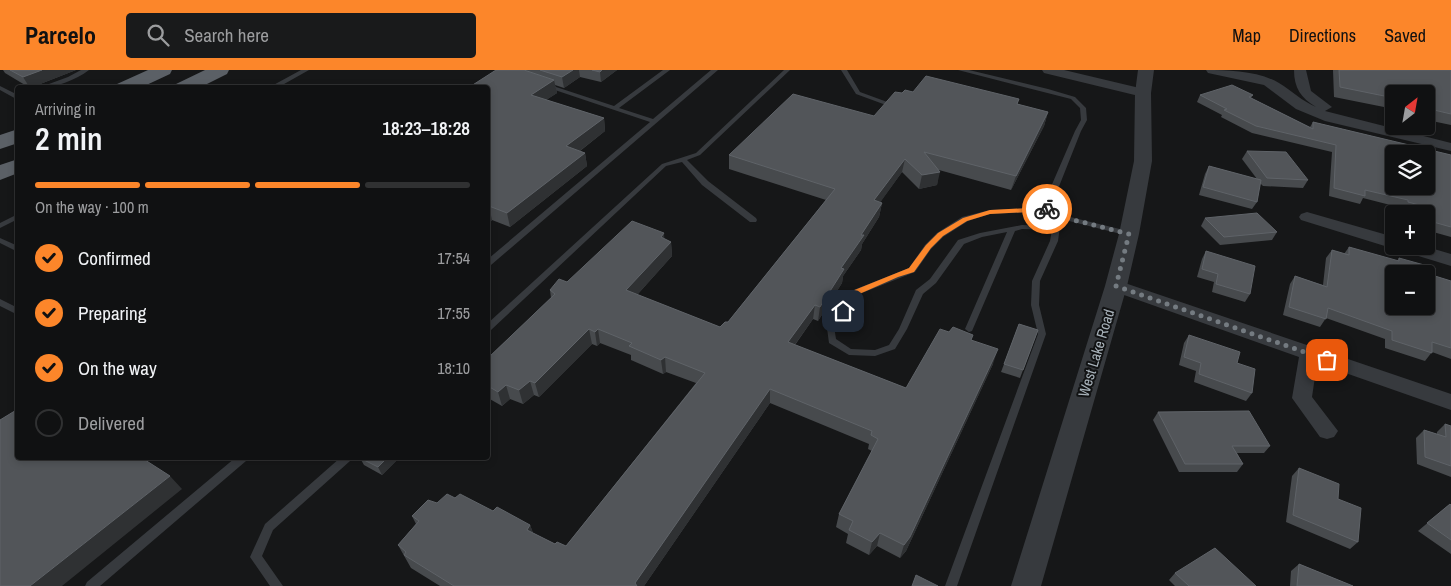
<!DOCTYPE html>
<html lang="en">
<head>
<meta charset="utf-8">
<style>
  :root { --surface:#101112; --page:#191a1b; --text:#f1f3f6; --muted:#9c9d9f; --line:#303132; --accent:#fc862a }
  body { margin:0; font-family:"Archivo Narrow",sans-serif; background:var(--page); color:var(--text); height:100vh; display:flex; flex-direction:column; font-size:19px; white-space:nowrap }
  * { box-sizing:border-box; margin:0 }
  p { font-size:16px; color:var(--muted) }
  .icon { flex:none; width:28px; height:28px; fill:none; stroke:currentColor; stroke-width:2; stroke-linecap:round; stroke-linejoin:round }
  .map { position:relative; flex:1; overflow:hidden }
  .drawer { position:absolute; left:15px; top:15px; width:475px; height:375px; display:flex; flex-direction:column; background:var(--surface); border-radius:5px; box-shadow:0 2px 8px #0003,0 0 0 1px var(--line) }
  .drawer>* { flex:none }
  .needle { width:32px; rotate:31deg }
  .buttons { position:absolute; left:1385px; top:15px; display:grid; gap:10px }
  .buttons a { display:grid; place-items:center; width:50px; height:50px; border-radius:5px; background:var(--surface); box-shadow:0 2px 8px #0003,0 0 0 1px var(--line); font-size:25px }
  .pin { position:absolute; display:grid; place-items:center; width:42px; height:42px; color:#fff; margin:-21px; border-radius:10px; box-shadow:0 2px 8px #0006 }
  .courier { position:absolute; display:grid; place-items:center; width:50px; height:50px; margin:-25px; border:4px solid #fc862a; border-radius:50%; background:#fff; color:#222; box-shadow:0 1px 6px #0007 }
  .summary em { font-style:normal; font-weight:600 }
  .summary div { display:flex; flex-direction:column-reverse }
  .summary { display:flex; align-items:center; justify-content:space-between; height:85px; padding:0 20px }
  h1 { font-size:32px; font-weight:600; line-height:38px }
  .bar { display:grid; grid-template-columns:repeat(4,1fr); gap:8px 5px; align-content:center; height:60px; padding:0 20px }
  .bar i { height:6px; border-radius:4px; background:var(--line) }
  .bar .active { background:var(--accent) }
  .bar p { grid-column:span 4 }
  ol { padding:0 20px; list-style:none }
  li { display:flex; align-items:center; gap:15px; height:55px }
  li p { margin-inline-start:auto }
  li .icon { padding:5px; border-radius:50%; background:var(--accent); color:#111; stroke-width:4 }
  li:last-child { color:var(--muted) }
  li i { width:28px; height:28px; border:2px solid var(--line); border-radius:50% }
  header { display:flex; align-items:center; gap:30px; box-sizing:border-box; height:70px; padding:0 25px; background:var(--accent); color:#111 }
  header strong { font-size:24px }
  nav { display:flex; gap:28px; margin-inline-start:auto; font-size:18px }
  .search { width:350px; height:45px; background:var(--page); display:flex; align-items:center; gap:12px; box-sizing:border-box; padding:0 18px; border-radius:5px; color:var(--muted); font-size:19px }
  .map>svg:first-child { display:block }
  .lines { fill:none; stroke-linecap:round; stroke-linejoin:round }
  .service { fill:#373a3e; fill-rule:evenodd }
  .minor { fill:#373a3e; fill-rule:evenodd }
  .tertiary { fill:#373a3e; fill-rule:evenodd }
  .trunk { fill:#5b6066; fill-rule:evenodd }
  .wall { fill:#474a4d }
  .shaded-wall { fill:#2f3133 }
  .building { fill:#525559; stroke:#5f6368; fill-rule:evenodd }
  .route { fill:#fc862a }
  .done { stroke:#747b81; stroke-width:5; stroke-dasharray:0 9 }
  .labels { text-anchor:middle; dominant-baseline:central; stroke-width:4; stroke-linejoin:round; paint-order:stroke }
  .street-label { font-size:15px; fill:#a7b1b9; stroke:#111213 }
</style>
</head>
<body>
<header>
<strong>Parcelo</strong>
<div class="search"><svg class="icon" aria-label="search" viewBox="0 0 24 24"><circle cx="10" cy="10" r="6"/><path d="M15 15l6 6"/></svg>Search here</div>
<nav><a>Map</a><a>Directions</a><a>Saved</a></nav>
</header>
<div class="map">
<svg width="1451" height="516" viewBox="0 0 1451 516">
  <rect width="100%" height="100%" fill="#161718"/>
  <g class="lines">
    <path class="service" d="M81,0H89C76,10 55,18 38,18L68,7Z
      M301,0H309L277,18H268Z
      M663,0H670L619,38L653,49L711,0H718L491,195H488V189L650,52L543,16V14H547L614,36Z
      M784,0H790L700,85L687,90L708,111L756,148L757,150L756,152H750L702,115L682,92L666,96L491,260L488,261V253L662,94L696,83Z
      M841,0H847L860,22L890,33V35H886L856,24Z
      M958,0H969L1048,19L1075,27L1086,38L1087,50L1081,61L1058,119L1062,145L1132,162L1133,164L1129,166L1061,149L1058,171L1040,211L1039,235L1046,264L957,516H945L1038,264L1031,235L1032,211L1050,171L1052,160L1022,159L1015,161L972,261L969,262L965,259L1007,162L982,167L964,174L936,213L923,224L907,259L895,279L875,286L849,285L829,273L827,258L828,256H834L836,269L851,279L875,280L889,275L899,259L916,220L930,209L958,170L980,163L1022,155L1053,156L1054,141L990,144L968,151L943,167L931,179L915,202L857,225L846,243H840L839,241L851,221L909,198L925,175L937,163L962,147L990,140L1053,137L1050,119L1075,61L1081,50L1080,38L1071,29Z
      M0,16L18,25V30L0,20Z
      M18,144V149L0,158V153Z
      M0,168L18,176V182L0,173Z
      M0,229L18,238V245L0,236Z
      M235,388H247L246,391L100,516H85L87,512Z
      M340,388H351L350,391L273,460L262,486L283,516H270L250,487L265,454Z"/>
    <path class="minor" d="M1042,0H1064L1148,20L1150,23L1143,27L1044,3Z
      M1206,0C1229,0 1259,1 1279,13C1292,21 1302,31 1316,37C1301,28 1294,18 1294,0H1306L1311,21L1332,37L1325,41L1451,73V81L1325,51L1296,39L1264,15L1208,3Z
      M1307,142L1394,167V176H1424L1451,184V196L1399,180L1397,177H1388L1301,150L1299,147L1301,144Z
      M1116,210L1451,324V340L1317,293L1312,327L1338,361L1334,367L1327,369L1320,367L1292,328L1299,287L1110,220L1107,216L1110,212Z"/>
    <path class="tertiary" d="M1138,0H1154L1151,23L1152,91L1139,164L1127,216L1041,516H1011L1105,216L1119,164L1134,91L1135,23Z"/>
    <path class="trunk" d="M148,0H172L170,4L140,18H115L117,14Z
      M205,0H229L227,4L199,18H174L176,14Z
      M18,59V73L0,79V65Z
      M18,89V103L0,110V95Z"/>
  </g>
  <path class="wall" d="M3,0H76L30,18L5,3Z
    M496,0H617L601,12L580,7L564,18L555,15L557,23L546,30L604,48L605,61L580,81L585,83L587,96L510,157L492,150L488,154Z
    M1333,0H1451V55L1427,50L1426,24H1394V39L1334,27Z
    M913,22L1019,29L1017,34L1048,42L1044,56L1011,120L939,100L937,115L919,119L902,102L880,132L882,133L879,147L862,174L861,180L843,206L842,213L818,251L813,249L795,275L906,318L971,270L993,294L906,481L900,488L877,476L869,485L846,473L848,464L836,457L839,444L872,381L868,379L869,374L770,333L644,516H440L411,498L398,475L416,454L412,446L437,433L455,428L530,455L533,463L555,474L566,476L696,313L666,302L663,304L631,290V285L600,273L597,276L592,274L539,327L534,325L523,334L510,329L502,336L488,328V288L551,228L550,220L567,212L664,163V169L671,172L672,186L637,225L720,257L728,252L826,130L729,99V85L874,46L902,23Z
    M1200,25H1253L1251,28L1310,57L1313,52L1451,85V167L1426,160V144H1416L1402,140V138L1363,128L1360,134L1329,126L1332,82L1252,63L1221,47L1222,45L1197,32Z
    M1247,81L1308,110L1303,118L1263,116L1260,113L1257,132L1252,139L1199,125L1205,104L1209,96L1257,109L1242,89Z
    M1205,148L1277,162L1272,170L1220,175L1201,156Z
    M1349,177L1397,191L1399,188L1435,206L1451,211V289L1432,282L1425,291L1385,278V269L1326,248L1320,257L1283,245L1290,214L1295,206L1323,215L1326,188L1332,180L1344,184Z
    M1206,181L1250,224L1245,232L1212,222L1214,212L1197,207L1202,189Z
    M1019,254L1038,260L1020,308L1001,302Z
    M1189,265L1237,293L1252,323L1246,331L1194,312L1196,301L1179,295L1184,273Z
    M1158,342L1270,376L1264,383H1237L1243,394L1237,402H1179L1153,350Z
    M1445,354L1451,356V407L1417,394L1416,368L1424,360L1437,364V362Z
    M360,388H399L382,405L364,395Z
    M1299,398L1358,472L1350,479L1286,452L1292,406Z
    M1450,434L1451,435V484L1418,461Z
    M1299,494L1353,516H1290L1291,501Z
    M1175,503L1256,516H1175L1169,510Z"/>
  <path class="shaded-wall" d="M42,0H76L30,18L23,7Z
    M573,0H579L580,7L564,18L562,7Z
    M602,0H617L601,12L600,2Z
    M554,10L557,23L534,38L531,25Z
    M1048,42L1044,56L1011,120L1016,106Z
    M604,48L605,61L568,90L566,76Z
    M585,83L587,96L510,157L507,143Z
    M905,89L902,102L872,144L874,130Z
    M940,102L937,115L919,119L922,105Z
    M882,133L879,147L862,174L861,180L843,206L842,213L818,251L820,237L841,198L861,165Z
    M489,136L492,150L488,154V137Z
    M664,163L665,177L671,172L672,186L628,235L626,220Z
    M815,235L813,249L786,287L788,272Z
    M589,259L592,274L539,327L535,313Z
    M598,259L600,273L597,276L595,262Z
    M998,279L993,294L906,481L900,488L904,475Z
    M665,287L666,302L663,304L661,290Z
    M530,311L534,325L523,334L519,320Z
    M506,315L510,329L502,336L498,322Z
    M770,319V333L644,516H635V513Z
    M387,388H399L382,405L378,397Z
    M170,406L182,419L62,516H30Z
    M530,455L535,468L527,460Z
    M880,463L877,476L869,485L872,472Z"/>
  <path class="building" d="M10,0H42L23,7Z
    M496,0H524L554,10L531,25L604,48L566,76L585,83L507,143L489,136L488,137V18H468Z
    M540,0H573L562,7Z
    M592,0H602L600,2Z
    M1339,0H1451V44L1434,40L1433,35L1426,34V24H1394V28L1340,17Z
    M926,6L1019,29L1017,34L1048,42L1016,106L924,82L940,102L922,105L905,89L874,130L882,133L861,165H864L841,198L844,199L820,237L815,235L788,272L906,318L940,259L949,262L953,257L973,265L971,270L998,279L910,467L904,475L880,463L872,472L849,460L853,451L839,444L878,369L871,365L872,361L770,319L635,513L637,516H454L404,485L406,482L398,475L419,451L412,446L428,430L437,433L447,424L455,428L460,424L493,441L497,437L530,455L527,460L555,474L557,472L566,476L705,303L665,287L661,290L629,276L632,273L598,259L595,262L589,259L535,313L530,311L519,320L506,315L498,322L488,316V288L555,224L550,220L559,209L567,212L632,151L664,163L661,167L671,172L626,220L720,257L725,252H728L835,119L729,85L793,24L874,46L895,22L902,23L905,20L913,22Z
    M1232,15L1253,25L1249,27L1313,59V52L1451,85V157L1426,150V144H1423V136L1408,132V130L1365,120V126L1334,118L1336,75L1256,56L1224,40L1227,39L1200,25ZM1394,84H1426V116H1394Z
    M1247,81L1286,82L1308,110L1267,108Z
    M1209,96L1261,110L1257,132L1203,117Z
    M1257,143L1277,162L1224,167L1205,148Z
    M1349,177L1399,191V188L1435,198V206L1451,211V278L1432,272V283L1392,270V261L1328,238L1326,249L1289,237L1295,206L1327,217L1332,180L1349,185ZM1394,204H1426V236H1394Z
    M1206,181L1255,196L1250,224L1216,214L1218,204L1202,199Z
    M1019,254L1038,260L1023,300L1004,294Z
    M1189,265L1240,282L1237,293L1255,299L1252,323L1199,304L1201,293L1184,287Z
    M18,339V388H142L170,406L30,516H0V350Z
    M1249,341L1270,376H1232L1243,394H1185L1158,342Z
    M1445,354L1451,356V396L1425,387L1424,360L1446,367Z
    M360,388H387L378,397Z
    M1299,398L1339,414L1338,429L1361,438L1358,472L1293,445Z
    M1450,434L1451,435V470L1427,453Z
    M1215,478L1256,516H1189L1175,503Z
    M1299,494L1353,516H1297Z
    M916,505L938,516H912Z"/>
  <path class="route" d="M1047,137L1050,139L1049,141L990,144L967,151L943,166L931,178L914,202L898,207L857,225L846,243L843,244L839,241L852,221L909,198L926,175L938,163L963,148L990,140Z"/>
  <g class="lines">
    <path class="done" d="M1047,139H1057L1058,146L1129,164L1116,216L1327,290"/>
  </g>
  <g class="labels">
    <g class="street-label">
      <text transform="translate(1096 283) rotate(-73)">West Lake Road</text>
    </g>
  </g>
</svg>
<div class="buttons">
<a><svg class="needle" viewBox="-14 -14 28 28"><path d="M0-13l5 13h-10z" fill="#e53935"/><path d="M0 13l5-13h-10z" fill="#9c9d9f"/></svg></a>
<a><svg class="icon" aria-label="layers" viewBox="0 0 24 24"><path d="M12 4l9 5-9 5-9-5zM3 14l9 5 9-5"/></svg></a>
<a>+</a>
<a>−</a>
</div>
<div class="pin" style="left:1327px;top:290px;background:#ea580c"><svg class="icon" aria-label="bag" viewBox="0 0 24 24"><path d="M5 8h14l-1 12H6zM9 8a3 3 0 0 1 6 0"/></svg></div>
<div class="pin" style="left:843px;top:241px;background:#1f2937"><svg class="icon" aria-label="home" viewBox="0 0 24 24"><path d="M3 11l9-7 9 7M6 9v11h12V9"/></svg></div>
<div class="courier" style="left:1047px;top:139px"><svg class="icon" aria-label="bike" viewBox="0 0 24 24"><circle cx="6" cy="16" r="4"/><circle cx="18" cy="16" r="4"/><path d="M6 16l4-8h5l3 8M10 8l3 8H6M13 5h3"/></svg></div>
<section class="drawer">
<div class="summary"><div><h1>2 min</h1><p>Arriving in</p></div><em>18:23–18:28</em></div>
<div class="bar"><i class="active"></i><i class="active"></i><i class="active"></i><i></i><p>On the way · 100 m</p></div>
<ol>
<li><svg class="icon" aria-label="check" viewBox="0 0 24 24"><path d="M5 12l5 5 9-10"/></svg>Confirmed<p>17:54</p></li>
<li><svg class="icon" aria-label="check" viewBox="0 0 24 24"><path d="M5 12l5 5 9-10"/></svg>Preparing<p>17:55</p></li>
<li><svg class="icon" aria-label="check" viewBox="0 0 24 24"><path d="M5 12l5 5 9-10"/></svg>On the way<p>18:10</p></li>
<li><i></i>Delivered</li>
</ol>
</section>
</div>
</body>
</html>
